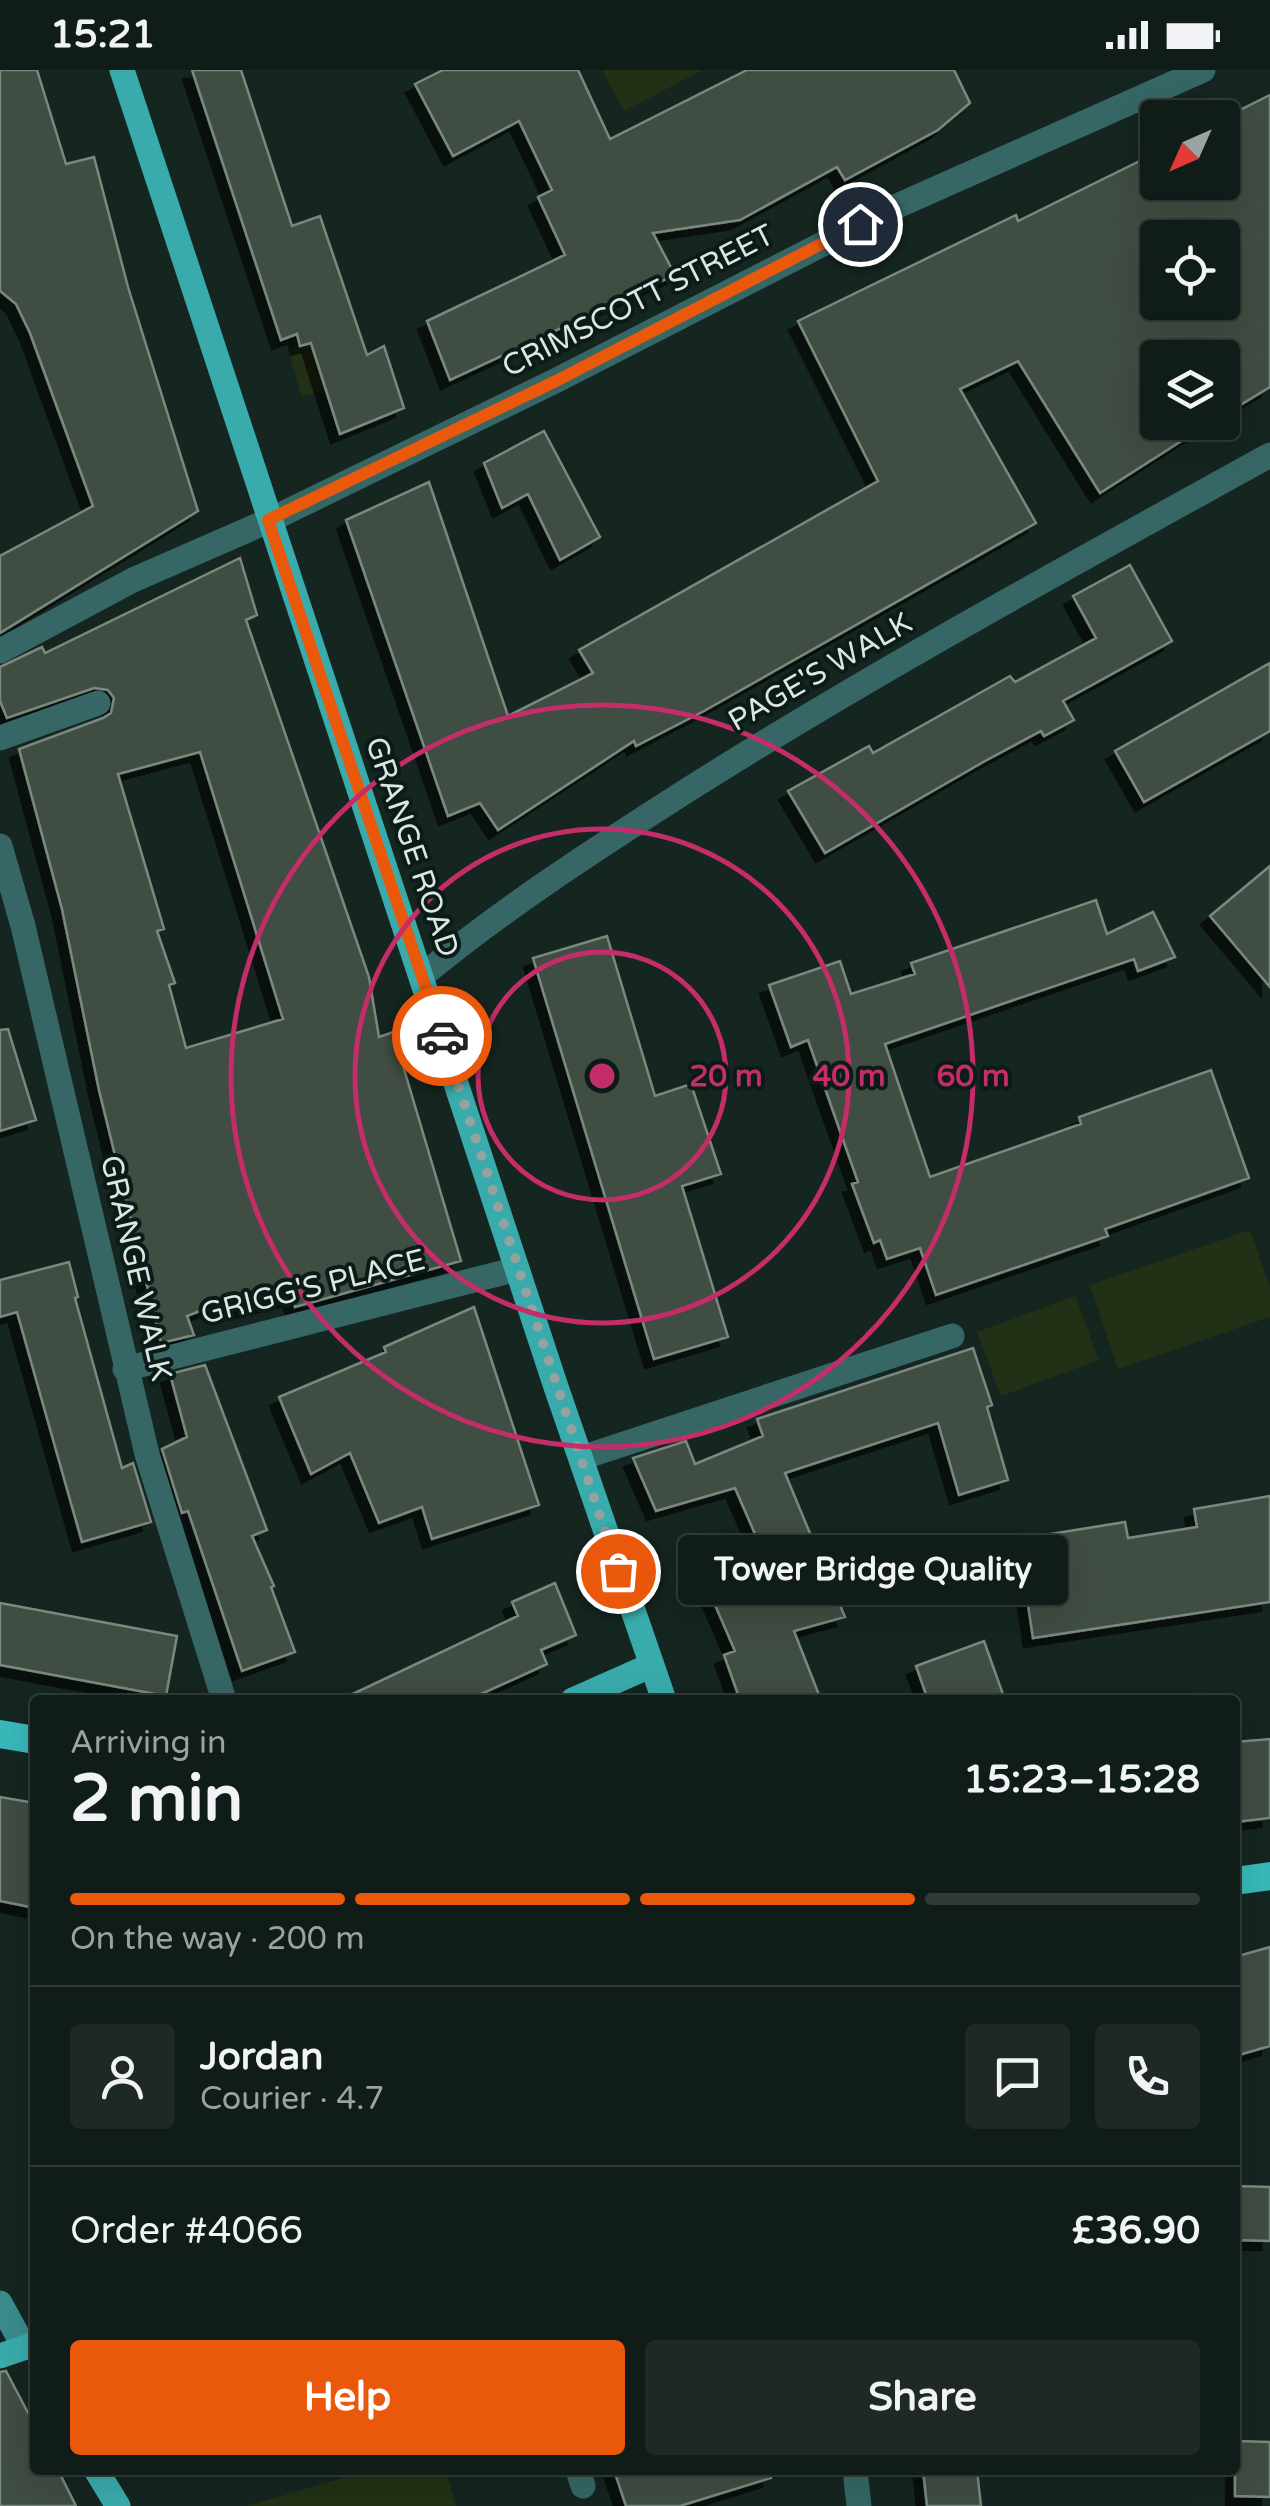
<!DOCTYPE html>
<html lang="en">
<head>
<meta charset="utf-8">
<style>
  :root { --surface:#101c18; --page:#1e2925; --text:#f1f3f6; --muted:#9ca1a2; --line:#303a37; --accent:#ea580c }
  body { margin:0; font-family:"Varela Round",sans-serif; background:var(--page); color:var(--text); height:100vh; display:flex; flex-direction:column; font-size:38px; white-space:nowrap }
  * { box-sizing:border-box; margin:0 }
  p { font-size:32px; color:var(--muted) }
  .icon { flex:none; width:55px; height:55px; fill:none; stroke:currentColor; stroke-width:2; stroke-linecap:round; stroke-linejoin:round }
  .map { position:relative; flex:1; overflow:hidden }
  .drawer { position:absolute; left:30px; top:1625px; width:1210px; height:780px; display:flex; flex-direction:column; background:var(--surface); border-radius:10px; box-shadow:0 10px 40px #0002,0 0 0 2px var(--line) }
  .drawer>* { flex:none }
  .needle { width:65px; rotate:225deg }
  .tools { position:absolute; left:1140px; top:30px; display:grid; gap:20px }
  .tools a { display:grid; place-items:center; width:100px; height:100px; border-radius:10px; background:var(--surface); box-shadow:0 10px 40px #0002,0 0 0 2px var(--line); font-size:50px }
  .pin { position:absolute; display:grid; place-items:center; width:85px; height:85px; color:#fff; margin:-42px; border:5px solid #fff; border-radius:50%; box-shadow:0 2px 10px #0007 }
  .courier { position:absolute; display:grid; place-items:center; width:100px; height:100px; margin:-50px; border:8px solid #ea580c; border-radius:50%; background:#fff; color:#222; box-shadow:0 2px 12px #0007 }
  .bubble { position:absolute; height:70px; border-radius:10px; background:var(--surface); box-shadow:0 10px 40px #0002,0 0 0 2px var(--line); font-size:32px; font-weight:800; line-height:70px; text-align:center }
  .head em { font-style:normal; font-weight:800 }
  .head div { display:flex; flex-direction:column-reverse }
  .head { display:flex; align-items:center; justify-content:space-between; height:170px; padding:0 40px }
  h1 { font-size:65px; font-weight:800; line-height:75px }
  .bar { display:grid; grid-template-columns:repeat(4,1fr); gap:15px 10px; align-content:center; height:120px; padding:0 40px }
  .bar i { height:12px; border-radius:8px; background:var(--line) }
  .bar .on { background:var(--accent) }
  .bar p { grid-column:span 4 }
  .line { display:flex; align-items:center; gap:25px; padding:0 40px; border-top:2px solid var(--line) }
  .line div { flex:1 }
  .round { display:grid; place-items:center; flex:none; width:105px; height:105px; border-radius:10px; background:var(--page) }
  .action { display:flex; gap:20px; margin-top:auto; padding:20px 40px }
  .action a { flex:1; height:115px; border-radius:10px; background:var(--accent); color:#fff; font-size:40px; font-weight:800; line-height:115px; text-align:center }
  .action a+a { background:var(--page); color:var(--text) }
  .status { display:flex; justify-content:space-between; align-items:center; height:70px; padding:0 50px; background:var(--surface); direction:ltr }
  .status svg { height:28px; fill:currentColor }
  .map>svg:first-child { display:block }
  .green { fill:#223115 }
  .building { fill:#404d43; stroke:#7a897e; stroke-width:2.5; fill-rule:evenodd; filter:url(#shadow) }
  .lines { fill:none; stroke-linecap:round; stroke-linejoin:round }
  .minor { stroke:#366666; stroke-width:25 }
  .secondary { stroke:#3a8d8d; stroke-width:25 }
  .primary { stroke:#3aabac; stroke-width:25 }
  .trunk { stroke:#38b9ba; stroke-width:28 }
  .done { stroke:#96a29f; stroke-width:10; stroke-dasharray:0 18 }
  .route { stroke:#ea580c; stroke-width:12 }
  .ring { fill:none; stroke:#c52d69; stroke-width:5 }
  .labels { text-anchor:middle; dominant-baseline:central; stroke-width:8; stroke-linejoin:round; paint-order:stroke }
  .street-label { font-size:30px; fill:#dce6e3; stroke:#0b1b17 }
  .centre { fill:#c52d69; stroke:#0b1b17; stroke-width:5 }
  .ring-label { font-size:30px; text-anchor:middle; font-weight:bold; fill:#c52d69; stroke:#0b1b17; stroke-width:8; stroke-linejoin:round; paint-order:stroke }
</style>
</head>
<body>
<div class="status"><b>15:21</b><svg viewBox="0 0 49 12"><path d="M0 12V9h3v3zM5 12V6h3v6zM10 12V3h3v9zM15 12V0h3v12zM26 1h20v11H26zM47 4h2v5h-2z"/></svg></div>
<div class="map">
<svg width="1270" height="2436" viewBox="0 0 1270 2436">
  <defs>
    <filter id="shadow"><feDropShadow dx="-9" dy="9" stdDeviation="0" flood-color="#0009"/></filter>
  </defs>
  <rect width="100%" height="100%" fill="#152520"/>
  <path class="green" d="M602,0H703L624,41Z
    M312,272L326,320L302,327L288,280Z
    M1250,1160L1270,1217V1247L1118,1299L1090,1215Z
    M1075,1226L1099,1290L1001,1326L977,1262Z
    M371,2400H446L456,2436H246Z"/>
  <path class="building" d="M0,0H37L66,94L94,87L128,217L198,441L0,563V486L93,436L30,263L16,234L0,221Z
    M192,0H241L292,156L320,146L367,285L384,276L404,338L340,364L311,273L300,276L297,264L281,270Z
    M443,0H578L610,69L747,0H954L970,33L938,60L845,110L837,97L740,150L653,163L675,205L450,310L427,251L565,185L538,127L552,120L519,51L453,86L415,14Z
    M1270,25V317L1222,346V288H1158V352H1211L1100,423L1018,291L960,319L1036,453L704,641L636,676L634,671L498,760L480,733L448,746L346,450L429,412L508,646L593,603L579,580L878,411L798,251L1016,145L1018,151L1158,82V112H1222V49ZM1158,168H1222V232H1158Z
    M544,361L600,467L560,490L528,424L502,438L484,393Z
    M240,488L257,545L246,550L369,907L379,967L393,962L461,1191L295,1237L292,1227L243,1239L238,1226L187,1246L194,1265L161,1273L99,1020L62,839L19,679L103,648L111,643L114,628L108,620L94,618L7,648L0,631V597L42,577L45,583ZM200,682L283,949L186,978L169,915L175,913L157,861L164,859L118,704Z
    M1130,495L1172,571L1063,631L1074,650L1044,666L1041,661L985,691L825,783L788,721L869,676L873,683L1010,606L1015,612L1096,568L1073,526Z
    M1270,593V661L1144,732L1115,681Z
    M1270,796V917L1210,846Z
    M1096,830L1107,864L1153,842L1175,887L1138,901L1134,889L885,974L930,1107L1081,1054L1079,1047L1211,1000L1249,1108L1105,1159L1108,1166L936,1225L920,1178L887,1189L880,1170L874,1173L852,1114L858,1112L808,970L791,977L769,915L840,891L851,924L915,904L911,893Z
    M607,866L655,1026L691,1014L721,1104L682,1116L728,1267L654,1289L533,888Z
    M8,959L36,1050L0,1061V960Z
    M69,1192L78,1227L75,1228L122,1398L133,1393L151,1452L82,1472L17,1242L0,1247V1210Z
    M474,1237L539,1435L432,1469L422,1437L379,1453L350,1383L311,1404L279,1327L386,1282L384,1277Z
    M973,1278L992,1335L987,1337L1008,1410L959,1425L938,1353L785,1403L814,1473L818,1472L824,1501L897,1489L900,1503L837,1528L845,1547L794,1561L821,1630H740L724,1585L735,1581L699,1498L759,1473L735,1418L656,1441L633,1388L686,1371L695,1394L763,1366L757,1349Z
    M205,1295L267,1460L252,1466L274,1516L271,1517L295,1582L242,1601L188,1441L182,1443L162,1379L187,1367L170,1304Z
    M1270,1426V1532L1033,1568L1025,1515L1040,1512L1032,1467L1125,1452L1128,1468L1197,1457L1194,1439Z
    M555,1513L576,1565L541,1580L547,1594L468,1630H340L518,1546L512,1532Z
    M0,1533L177,1566L166,1626L0,1595Z
    M984,1571L1005,1630H928L916,1596Z
    M1270,1669V1748L1235,1752V1672Z
    M0,1727L35,1733V1838L0,1831Z
    M1270,1877V1976L1235,1986V1887Z
    M1235,2116L1270,2117V2171L1235,2170Z
    M6,2301L35,2356V2400H58L76,2436H0V2302Z
    M1235,2371L1270,2372V2427L1235,2426Z
    M614,2400H769L771,2408L680,2436H626Z
    M923,2400H977L981,2436H927Z"/>
  <g class="lines">
    <path class="minor" d="M0,581L133,510L268,451L555,311L895,137L1203,0
      M0,668L98,633
      M0,776L23,856L147,1384L224,1630
      M422,906C504,838 594,780 683,723C874,602 1073,494 1270,385
      M125,1299L517,1199
      M581,1388L952,1266
      M578,2400L583,2416
      M855,2400L859,2436"/>
    <path class="secondary" d="M0,2233L24,2277"/>
    <path class="primary" d="M122,0L556,1317L664,1630
      M573,1630L652,1595
      M0,2286L35,2274
      M96,2400L118,2436"/>
    <path class="trunk" d="M0,1664L35,1670
      M1235,1811L1270,1806"/>
  </g>
  <g class="lines">
    <path class="done" d="M442,966L618,1501"/>
    <path class="route" d="M442,966L268,450L556,311L860,154"/>
  </g>
  <g class="ring">
    <circle cx="602" cy="1006" r="124"/>
    <circle cx="602" cy="1006" r="247"/>
    <circle cx="602" cy="1006" r="371"/>
  </g>
  <g class="labels">
    <g class="street-label">
      <text transform="translate(638 231) rotate(-27)">CRIMSCOTT STREET</text>
      <text transform="translate(820 602) rotate(-30)">PAGE'S WALK</text>
      <text transform="translate(412 777) rotate(71)">GRANGE ROAD</text>
      <text transform="translate(136 1198) rotate(77)">GRANGE WALK</text>
      <text transform="translate(313 1217) rotate(-14)">GRIGG'S PLACE</text>
    </g>
  </g>
  <circle cx="602" cy="1006" r="15" class="centre"/>
  <g class="ring-label">
    <text x="726" y="1016">20 m</text>
    <text x="849" y="1016">40 m</text>
    <text x="973" y="1016">60 m</text>
  </g>
</svg>
<div class="tools">
<a><svg class="needle" viewBox="-14 -14 28 28"><path d="M0-13l5 13h-10z" fill="#e53935"/><path d="M0 13l5-13h-10z" fill="#9ca1a2"/></svg></a>
<a><svg class="icon" aria-label="locate" viewBox="0 0 24 24"><circle cx="12" cy="12" r="6"/><path d="M12 2v4M12 18v4M2 12h4M18 12h4"/></svg></a>
<a><svg class="icon" aria-label="layers" viewBox="0 0 24 24"><path d="M12 4l9 5-9 5-9-5zM3 14l9 5 9-5"/></svg></a>
</div>
<div class="pin" style="left:618px;top:1501px;background:#ea580c"><svg class="icon" aria-label="bag" viewBox="0 0 24 24"><path d="M5 8h14l-1 12H6zM9 8a3 3 0 0 1 6 0"/></svg></div>
<div class="pin" style="left:860px;top:154px;background:#1f2937"><svg class="icon" aria-label="home" viewBox="0 0 24 24"><path d="M3 11l9-7 9 7M6 9v11h12V9"/></svg></div>
<div class="courier" style="left:442px;top:966px"><svg class="icon" aria-label="car" viewBox="0 0 24 24"><path d="M5 17H2v-5l4-1 3-4h7l3 4 3 1v5h-3M9 17h6M6 11h13"/><circle cx="7" cy="17" r="2"/><circle cx="17" cy="17" r="2"/></svg></div>
<div class="bubble" style="left:678px;top:1465px;width:390px">Tower Bridge Quality</div>
<section class="drawer">
<div class="head"><div><h1>2 min</h1><p>Arriving in</p></div><em>15:23–15:28</em></div>
<div class="bar"><i class="on"></i><i class="on"></i><i class="on"></i><i></i><p>On the way · 200 m</p></div>
<div class="line" style="height:180px"><a class="round"><svg class="icon" aria-label="person" viewBox="0 0 24 24"><circle cx="12" cy="8" r="4"/><path d="M4 21q1-7 8-7t8 7"/></svg></a><div><b>Jordan</b><p>Courier · 4.7</p></div><a class="round"><svg class="icon" aria-label="chat" viewBox="0 0 24 24"><path d="M4 5h16v11H9l-5 4z"/></svg></a><a class="round"><svg class="icon" aria-label="phone" viewBox="0 0 24 24"><path d="M5 4h4l2 5-3 2q2 4 5 5l2-3 5 2v4C11 20 4 13 5 4z"/></svg></a></div>
<div class="line" style="height:130px"><div>Order #4066</div><b>£36.90</b></div>
<div class="action"><a>Help</a><a>Share</a></div>
</section>
</div>
</body>
</html>
